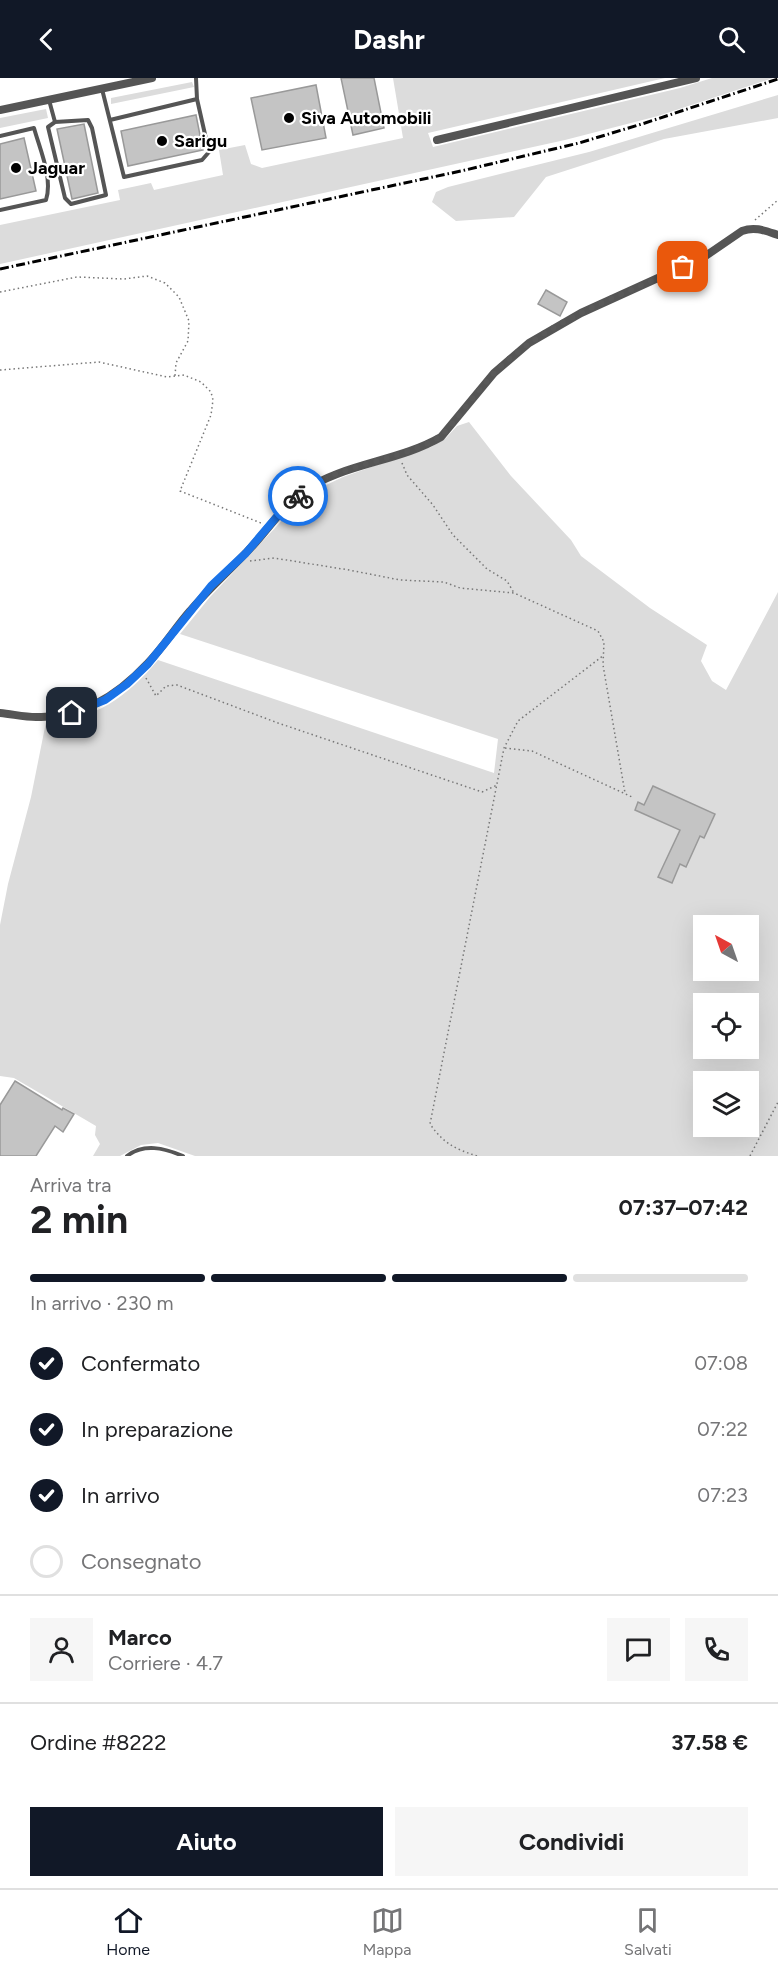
<!DOCTYPE html>
<html lang="it">
<head>
<meta charset="utf-8">
<style>
  :root { --surface:#fff; --page:#f6f6f6; --text:#202124; --muted:#757577; --line:#e0e0e0; --accent:#111827 }
  body { margin:0; font-family:Figtree,sans-serif; background:var(--page); color:var(--text); height:100vh; display:flex; flex-direction:column; font-size:22px; white-space:nowrap }
  * { box-sizing:border-box; margin:0 }
  p { font-size:20px; color:var(--muted) }
  .icon { flex:none; width:33px; height:33px; fill:none; stroke:currentColor; stroke-width:2; stroke-linecap:round; stroke-linejoin:round }
  .map { position:relative; height:1078px; overflow:hidden }
  .sheet { display:flex; flex-direction:column; background:var(--surface); flex:1 }
  .sheet>* { flex:none }
  .needle { width:39px; rotate:320deg }
  .tools { position:absolute; left:693px; top:837px; display:grid; gap:12px }
  .tools a { display:grid; place-items:center; width:66px; height:66px; border-radius:0px; background:var(--surface); box-shadow:0 6px 24px #0002; font-size:30px }
  .pin { position:absolute; display:grid; place-items:center; width:51px; height:51px; color:#fff; margin:-26px; border-radius:12px; box-shadow:0 3px 9px #0006 }
  .courier { position:absolute; display:grid; place-items:center; width:60px; height:60px; margin:-30px; border:4px solid #1a73e8; border-radius:50%; background:#fff; color:#222; box-shadow:0 2px 8px #0007 }
  .headline em { font-style:normal; font-weight:700 }
  .headline div { display:flex; flex-direction:column-reverse }
  .headline { display:flex; align-items:center; justify-content:space-between; height:102px; padding:0 30px }
  h1 { font-size:39px; font-weight:700; line-height:45px }
  .bar { display:grid; grid-template-columns:repeat(4,1fr); gap:9px 6px; align-content:center; height:72px; padding:0 30px }
  .bar i { height:8px; border-radius:4px; background:var(--line) }
  .bar .selected { background:var(--accent) }
  .bar p { grid-column:span 4 }
  .line { display:flex; align-items:center; gap:15px; padding:0 30px; border-top:2px solid var(--line) }
  .line div { flex:1 }
  .round { display:grid; place-items:center; flex:none; width:63px; height:63px; border-radius:0px; background:var(--page) }
  ol { padding:0 30px; list-style:none }
  li { display:flex; align-items:center; gap:18px; height:66px }
  li p { margin-inline-start:auto }
  li .icon { padding:6px; border-radius:50%; background:var(--accent); color:#fff; stroke-width:4 }
  li:last-child { color:var(--muted) }
  li i { width:33px; height:33px; border:3px solid var(--line); border-radius:50% }
  .cta { display:flex; gap:12px; margin-top:auto; padding:12px 30px }
  .cta a { flex:1; height:69px; border-radius:0px; background:var(--accent); color:#fff; font-size:24px; font-weight:700; line-height:69px; text-align:center }
  .cta a+a { background:var(--page); color:var(--text) }
  header { display:flex; justify-content:space-between; align-items:center; height:78px; padding:0 30px; background:var(--accent); color:#fff; font-size:27px; font-weight:700 }
  .tab-bar { display:flex; justify-content:space-around; align-items:center; height:84px; border-top:2px solid var(--line); background:var(--surface); font-size:16px; color:var(--muted) }
  .tab-bar a { display:grid; justify-items:center; gap:3px }
  .tab-bar .selected { color:var(--accent) }
  .map>svg:first-child { display:block }
  .green { fill:#dcdcdc; fill-rule:evenodd }
  .building { fill:#c4c4c4; stroke:#999; stroke-width:1.5 }
  .lines { fill:none; stroke-linecap:round; stroke-linejoin:round }
  .path { stroke:#777; stroke-width:1.5; stroke-dasharray:1.5 3; stroke-linecap:butt }
  .service { stroke:#555; stroke-width:4 }
  .minor { stroke:#555; stroke-width:8 }
  .rail { stroke:#000; stroke-width:3; stroke-dasharray:9 3 1.5 3; stroke-linecap:butt }
  .done { stroke:#595959; stroke-width:6; stroke-dasharray:0 10.8 }
  .route { stroke:#1a73e8; stroke-width:8 }
  .poi-dot { fill:#000; stroke:#fff; stroke-width:2 }
  .labels { text-anchor:middle; dominant-baseline:central; stroke-width:4.5; stroke-linejoin:round; paint-order:stroke }
  .poi-label { font-size:18px; font-weight:bold; fill:#000; stroke:#fff; text-anchor:start }
</style>
</head>
<body>
<header><svg class="icon" aria-label="back" viewBox="0 0 24 24"><path d="M15 5l-7 7 7 7"/></svg>Dashr<svg class="icon" aria-label="search" viewBox="0 0 24 24"><circle cx="10" cy="10" r="6"/><path d="M15 15l6 6"/></svg></header>
<div class="map">
<svg width="778" height="1078" viewBox="0 0 778 1078">
  <rect width="100%" height="100%" fill="#fff"/>
  <path class="green" d="M393,0H665L428,55L433,69L680,10L712,0H773L658,38L565,62L0,186V147L120,122L118,112L151,105L154,112L223,97L219,72L245,67L251,86L262,90L403,60Z
    M192,4L194,9L111,26V20Z
    M778,17V40L664,61L546,99L514,139L456,143L432,124L436,114L448,109L589,74Z
    M46,31L48,40L0,50V40Z
    M469,344L511,398L571,462L581,478L650,530L707,567L701,583L712,603L726,612L778,514V1078H195L158,1065L141,1067L120,1078H93L100,1066L95,1057L96,1048L14,1000L0,998V847L8,806L31,719L46,644C95,642 127,619 158,582L494,695L498,661L180,556L210,519L307,416L343,399L411,375L431,369L446,360L457,348ZM704,848H748V892H704ZM704,926H748V970H704ZM704,1004H748V1048H704Z"/>
  <path class="building" d="M341,0H374L384,50L353,57Z
    M316,7L326,60L262,72L251,20Z
    M196,37L203,72L128,88L121,53Z
    M84,46L98,115L72,121L57,51Z
    M24,60L36,113L0,121V66Z
    M546,212L567,224L560,238L538,226Z
    M653,708L715,736L704,760L700,758L686,789L680,786L672,805L658,799L680,752L635,732L638,724L644,727Z
    M15,1003L62,1032L63,1030L74,1036L63,1054L55,1048L36,1078H0V1027Z"/>
  <g class="lines">
    <path class="path" d="M755,142L778,122
      M0,214L77,199L124,201L147,198L165,205L179,219L189,243L188,263L176,285L175,298
      M0,292L99,284L167,299L184,297L201,304L211,314L213,322L211,337L180,413L261,445
      M402,385L407,397L433,427L453,457L487,491L507,503L514,515
      M250,483L274,480L349,492L400,502L444,504L460,510L514,515L598,553L604,564L603,587L625,715
      M146,600L156,618L166,608L177,607L278,645L482,714L497,707
      M505,670L532,673L632,719
      M477,1078C455,1071 443,1065 430,1046L504,670L518,643L604,577
      M750,1078L778,1024"/>
    <path class="service" d="M102,11L124,99L202,82L209,74L197,21L196,0
      M49,22L55,44L88,42L92,50L106,117L71,126L65,120L48,49L55,44
      M110,42L197,21
      M0,58L34,50C40,72 53,100 46,122L0,132
      M127,1078C144,1065 164,1070 183,1078"/>
    <path class="minor" d="M0,32L152,0
      M437,62L696,0
      M0,635C12,636 24,639 36,639C80,641 118,617 147,586C163,570 175,550 190,533C210,509 235,488 256,464C271,447 284,428 302,414C343,385 398,384 441,359L494,295L529,265L581,235L704,179L742,153C755,148 766,153 778,157"/>
    <path class="rail" d="M0,191L461,93L579,65L645,45L778,1"/>
  </g>
  <g class="lines">
    <path class="done" d="M298,418C338,384 397,385 441,358C464,334 482,304 508,282C558,239 624,216 683,189"/>
    <path class="route" d="M72,635L105,622L127,606L148,586L211,508L246,475L279,436L298,418"/>
  </g>
  <g class="poi-dot">
    <circle cx="289" cy="40" r="6"/>
    <circle cx="162" cy="63" r="6"/>
    <circle cx="16" cy="90" r="6"/>
  </g>
  <g class="labels">
    <g class="poi-label">
      <text x="301" y="40">Siva Automobili</text>
      <text x="174" y="63">Sarigu</text>
      <text x="28" y="90">Jaguar</text>
    </g>
  </g>
</svg>
<div class="tools">
<a><svg class="needle" viewBox="-14 -14 28 28"><path d="M0-13l5 13h-10z" fill="#e53935"/><path d="M0 13l5-13h-10z" fill="#757577"/></svg></a>
<a><svg class="icon" aria-label="locate" viewBox="0 0 24 24"><circle cx="12" cy="12" r="6"/><path d="M12 2v4M12 18v4M2 12h4M18 12h4"/></svg></a>
<a><svg class="icon" aria-label="layers" viewBox="0 0 24 24"><path d="M12 4l9 5-9 5-9-5zM3 14l9 5 9-5"/></svg></a>
</div>
<div class="pin" style="left:683px;top:189px;background:#ea580c"><svg class="icon" aria-label="bag" viewBox="0 0 24 24"><path d="M5 8h14l-1 12H6zM9 8a3 3 0 0 1 6 0"/></svg></div>
<div class="pin" style="left:72px;top:635px;background:#1f2937"><svg class="icon" aria-label="home" viewBox="0 0 24 24"><path d="M3 11l9-7 9 7M6 9v11h12V9"/></svg></div>
<div class="courier" style="left:298px;top:418px"><svg class="icon" aria-label="bike" viewBox="0 0 24 24"><circle cx="6" cy="16" r="4"/><circle cx="18" cy="16" r="4"/><path d="M6 16l4-8h5l3 8M10 8l3 8H6M13 5h3"/></svg></div>
</div>
<section class="sheet">
<div class="headline"><div><h1>2 min</h1><p>Arriva tra</p></div><em>07:37–07:42</em></div>
<div class="bar"><i class="selected"></i><i class="selected"></i><i class="selected"></i><i></i><p>In arrivo · 230 m</p></div>
<ol>
<li><svg class="icon" aria-label="check" viewBox="0 0 24 24"><path d="M5 12l5 5 9-10"/></svg>Confermato<p>07:08</p></li>
<li><svg class="icon" aria-label="check" viewBox="0 0 24 24"><path d="M5 12l5 5 9-10"/></svg>In preparazione<p>07:22</p></li>
<li><svg class="icon" aria-label="check" viewBox="0 0 24 24"><path d="M5 12l5 5 9-10"/></svg>In arrivo<p>07:23</p></li>
<li><i></i>Consegnato</li>
</ol>
<div class="line" style="height:108px"><a class="round"><svg class="icon" aria-label="person" viewBox="0 0 24 24"><circle cx="12" cy="8" r="4"/><path d="M4 21q1-7 8-7t8 7"/></svg></a><div><b>Marco</b><p>Corriere · 4.7</p></div><a class="round"><svg class="icon" aria-label="chat" viewBox="0 0 24 24"><path d="M4 5h16v11H9l-5 4z"/></svg></a><a class="round"><svg class="icon" aria-label="phone" viewBox="0 0 24 24"><path d="M5 4h4l2 5-3 2q2 4 5 5l2-3 5 2v4C11 20 4 13 5 4z"/></svg></a></div>
<div class="line" style="height:78px"><div>Ordine #8222</div><b>37.58 €</b></div>
<div class="cta"><a>Aiuto</a><a>Condividi</a></div>
</section>
<nav class="tab-bar">
<a class="selected"><svg class="icon" aria-label="home" viewBox="0 0 24 24"><path d="M3 11l9-7 9 7M6 9v11h12V9"/></svg>Home</a>
<a><svg class="icon" aria-label="map" viewBox="0 0 24 24"><path d="M3 6l6-2 6 2 6-2v14l-6 2-6-2-6 2zM9 4v14M15 6v14"/></svg>Mappa</a>
<a><svg class="icon" aria-label="saved" viewBox="0 0 24 24"><path d="M7 4h10v16l-5-4-5 4z"/></svg>Salvati</a>
</nav>
</body>
</html>
